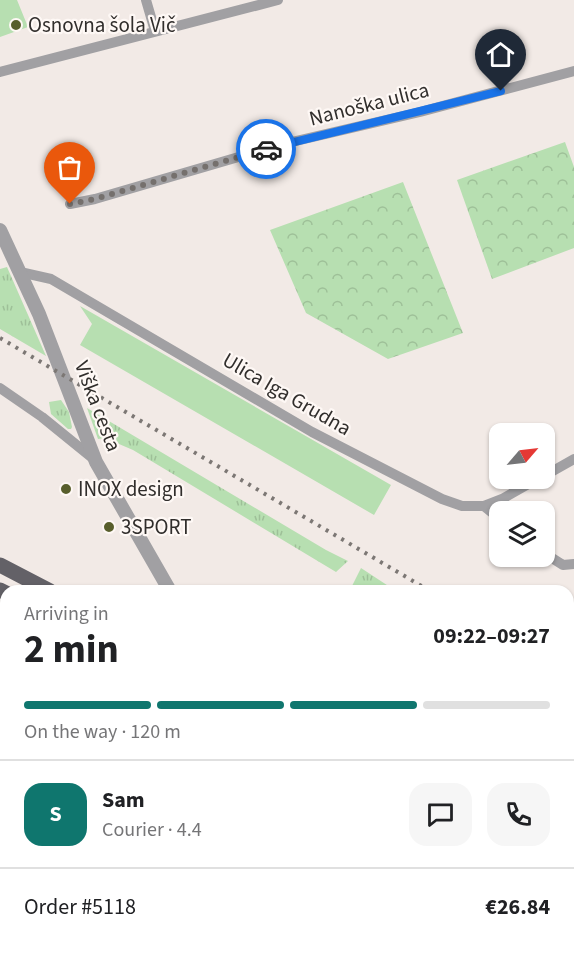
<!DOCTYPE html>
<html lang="en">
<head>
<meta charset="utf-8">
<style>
  :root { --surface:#fff; --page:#f6f6f6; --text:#202124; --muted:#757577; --line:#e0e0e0; --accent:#0f766e }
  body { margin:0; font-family:"Source Sans 3",sans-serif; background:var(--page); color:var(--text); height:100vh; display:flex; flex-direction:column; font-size:22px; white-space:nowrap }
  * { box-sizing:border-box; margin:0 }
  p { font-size:20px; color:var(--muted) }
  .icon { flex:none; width:33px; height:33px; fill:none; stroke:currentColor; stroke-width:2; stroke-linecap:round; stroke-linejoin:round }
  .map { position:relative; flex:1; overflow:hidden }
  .sheet { position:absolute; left:0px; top:585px; width:574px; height:372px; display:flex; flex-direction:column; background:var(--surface); border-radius:18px 18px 0 0; box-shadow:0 2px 4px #0004 }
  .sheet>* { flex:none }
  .needle { width:39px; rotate:62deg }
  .buttons { position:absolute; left:489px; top:423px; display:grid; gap:12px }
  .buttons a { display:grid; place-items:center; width:66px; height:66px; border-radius:12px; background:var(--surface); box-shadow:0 2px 4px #0004; font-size:30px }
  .pin { position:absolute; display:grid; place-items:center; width:51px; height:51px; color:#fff; margin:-62px -26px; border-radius:50% 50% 50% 0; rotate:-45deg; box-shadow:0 0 6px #0007 }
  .pin .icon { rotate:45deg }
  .courier { position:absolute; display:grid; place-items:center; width:60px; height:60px; margin:-30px; border:4px solid #1a73e8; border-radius:50%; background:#fff; color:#222; box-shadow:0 2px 8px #0007 }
  .overview em { font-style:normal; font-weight:700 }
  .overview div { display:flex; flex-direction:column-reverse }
  .overview { display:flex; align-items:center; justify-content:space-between; height:102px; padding:0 24px }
  h1 { font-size:39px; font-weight:700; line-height:45px }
  .bar { display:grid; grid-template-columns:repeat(4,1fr); gap:9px 6px; align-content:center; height:72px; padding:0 24px }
  .bar i { height:8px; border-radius:4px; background:var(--line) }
  .bar .on { background:var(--accent) }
  .bar p { grid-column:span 4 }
  .line { display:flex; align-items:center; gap:15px; padding:0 24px; border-top:2px solid var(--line) }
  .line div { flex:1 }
  .round { display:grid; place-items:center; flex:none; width:63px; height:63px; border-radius:18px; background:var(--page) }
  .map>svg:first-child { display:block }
  .grass { fill:url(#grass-tufts) }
  .park { fill:url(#park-crowns) }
  .garden { fill:#b7dfb1 }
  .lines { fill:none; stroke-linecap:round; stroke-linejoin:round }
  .stream { stroke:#3c7d9d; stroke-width:4 }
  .minor { stroke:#a1a0a3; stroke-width:10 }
  .tertiary { stroke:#a1a0a3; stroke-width:14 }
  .primary { stroke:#636167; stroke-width:15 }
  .rail { stroke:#7c7774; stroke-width:4; stroke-dasharray:3 6; stroke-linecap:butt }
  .done { stroke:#75706d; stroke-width:6; stroke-dasharray:0 10.8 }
  .route { stroke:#1a73e8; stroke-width:8 }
  .poi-dot { fill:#585e2c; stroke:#fef8f5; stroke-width:2 }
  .labels { text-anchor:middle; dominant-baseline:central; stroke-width:4.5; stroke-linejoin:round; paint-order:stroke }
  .poi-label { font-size:21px; fill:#312e2c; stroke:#fef8f5; text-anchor:start }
  .street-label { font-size:21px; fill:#312e2c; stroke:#fef8f5 }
</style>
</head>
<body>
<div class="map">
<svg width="574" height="957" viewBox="0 0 574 957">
  <defs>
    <pattern id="grass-tufts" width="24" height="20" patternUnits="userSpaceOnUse" patternTransform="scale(1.5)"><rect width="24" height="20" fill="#b7dfb1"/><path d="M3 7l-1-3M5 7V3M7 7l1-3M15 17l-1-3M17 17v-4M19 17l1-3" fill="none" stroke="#9ec098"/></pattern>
    <pattern id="park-crowns" width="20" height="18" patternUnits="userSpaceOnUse" patternTransform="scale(1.5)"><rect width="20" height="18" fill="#b7dfb1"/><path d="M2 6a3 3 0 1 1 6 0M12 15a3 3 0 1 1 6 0" fill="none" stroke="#9ec098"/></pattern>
  </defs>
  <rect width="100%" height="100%" fill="#f2eae6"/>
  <path class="grass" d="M7,267L46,356L0,329V269Z
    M61,400L69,412L72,427L71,429H68L51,414L49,402Z
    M87,408L326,550L348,561L336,572L133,450L105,438L98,439Z
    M361,568L396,591H359L352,586Z
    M0,925L6,929V951H36L44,957H0Z"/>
  <path class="park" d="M565,142L574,167V248L492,279L457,180Z
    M403,182L463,333L388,359L306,313L270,230Z"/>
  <path class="garden" d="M0,0H17L28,27L0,37Z
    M80,306L391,485L374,515L80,345L92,324Z"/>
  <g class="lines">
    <path class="stream" d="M568,794L574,792
      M334,957L339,951"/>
    <path class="minor" d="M146,0L155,31
      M0,72L278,0
      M70,204L95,199L283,144L420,112L574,71
      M20,272L51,279L312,432L442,499L462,506H484L502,499L539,478
      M0,388L42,417L95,460
      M544,476L574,459
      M484,506L500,519
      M544,553L563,565L574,564"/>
    <path class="tertiary" d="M0,230L39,314L96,462L170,591
      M0,911L6,915
      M54,951L62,957"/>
    <path class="primary" d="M0,565L50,591
      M0,590L6,593
      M551,951L558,957"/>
    <path class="rail" d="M0,338L430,591
      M568,682L574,685"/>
  </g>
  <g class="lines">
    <path class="done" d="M70,204L95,199L266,149"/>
    <path class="route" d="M266,149L501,91"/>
  </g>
  <g class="poi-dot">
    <circle cx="16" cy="25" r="6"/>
    <circle cx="66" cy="489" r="6"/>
    <circle cx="109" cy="527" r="6"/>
  </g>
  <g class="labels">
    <g class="poi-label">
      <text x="28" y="25">Osnovna šola Vič</text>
      <text x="78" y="489">INOX design</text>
      <text x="121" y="527">3SPORT</text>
    </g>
    <g class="street-label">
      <text transform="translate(369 104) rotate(-14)">Nanoška ulica</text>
      <text transform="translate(287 394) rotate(30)">Ulica Iga Grudna</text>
      <text transform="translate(98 406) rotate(69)">Viška cesta</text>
    </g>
  </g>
</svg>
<div class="buttons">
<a><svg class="needle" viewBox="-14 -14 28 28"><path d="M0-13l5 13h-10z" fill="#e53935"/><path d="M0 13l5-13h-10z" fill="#757577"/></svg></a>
<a><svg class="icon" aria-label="layers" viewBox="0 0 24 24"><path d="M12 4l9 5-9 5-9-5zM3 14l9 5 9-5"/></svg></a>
</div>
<div class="pin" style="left:70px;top:204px;background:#ea580c"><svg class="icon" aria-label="bag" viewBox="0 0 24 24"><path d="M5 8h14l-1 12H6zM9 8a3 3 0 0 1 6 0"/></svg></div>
<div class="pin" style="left:501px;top:91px;background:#1f2937"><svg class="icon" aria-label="home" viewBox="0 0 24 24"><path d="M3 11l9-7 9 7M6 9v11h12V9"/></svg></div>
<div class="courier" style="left:266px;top:149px"><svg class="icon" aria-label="car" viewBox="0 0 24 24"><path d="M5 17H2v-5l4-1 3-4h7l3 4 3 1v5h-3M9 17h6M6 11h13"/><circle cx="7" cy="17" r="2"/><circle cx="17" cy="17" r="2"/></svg></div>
<section class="sheet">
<div class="overview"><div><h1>2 min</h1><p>Arriving in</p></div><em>09:22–09:27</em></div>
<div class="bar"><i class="on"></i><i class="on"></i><i class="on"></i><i></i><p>On the way · 120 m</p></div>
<div class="line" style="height:108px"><b class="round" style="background:var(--accent);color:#fff">S</b><div><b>Sam</b><p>Courier · 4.4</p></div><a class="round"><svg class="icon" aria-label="chat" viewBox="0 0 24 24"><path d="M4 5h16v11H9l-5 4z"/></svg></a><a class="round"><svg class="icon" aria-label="phone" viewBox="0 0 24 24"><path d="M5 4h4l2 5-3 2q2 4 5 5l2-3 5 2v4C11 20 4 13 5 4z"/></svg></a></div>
<div class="line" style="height:78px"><div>Order #5118</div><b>€26.84</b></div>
</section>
</div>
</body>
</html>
